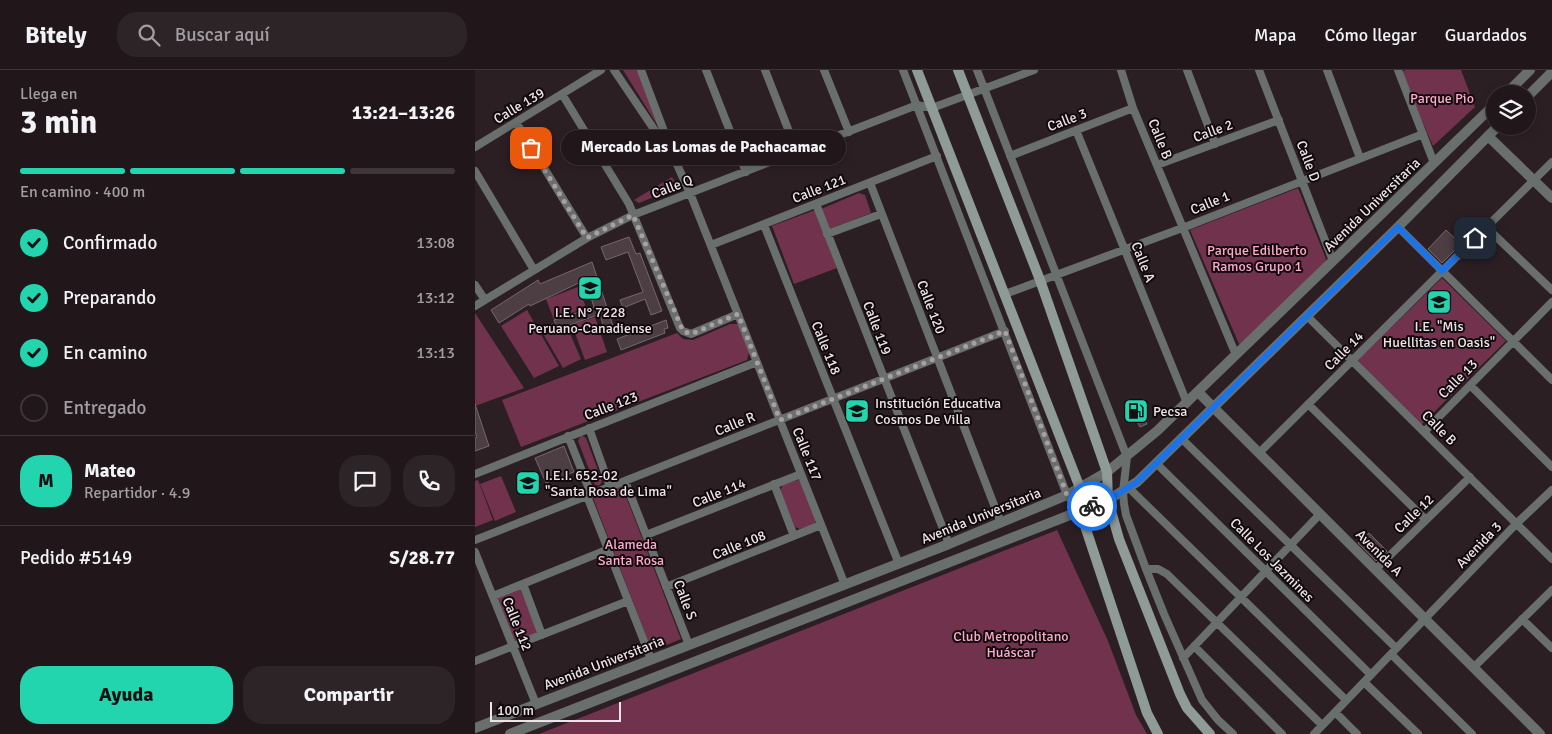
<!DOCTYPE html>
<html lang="es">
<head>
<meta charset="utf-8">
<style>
  :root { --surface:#21171b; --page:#2d2428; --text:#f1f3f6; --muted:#a29fa3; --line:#3e363a; --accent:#22d5af }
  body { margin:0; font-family:Signika,sans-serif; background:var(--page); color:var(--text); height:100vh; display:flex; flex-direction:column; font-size:19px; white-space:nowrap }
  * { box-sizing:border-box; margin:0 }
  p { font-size:16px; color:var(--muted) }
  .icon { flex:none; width:28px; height:28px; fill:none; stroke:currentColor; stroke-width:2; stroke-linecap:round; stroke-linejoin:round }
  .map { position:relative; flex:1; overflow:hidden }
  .panel { display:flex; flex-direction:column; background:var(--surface); width:475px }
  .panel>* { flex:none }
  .fabs { position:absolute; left:1011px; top:15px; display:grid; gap:10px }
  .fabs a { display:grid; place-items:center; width:50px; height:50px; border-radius:50%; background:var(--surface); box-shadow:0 2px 8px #0003,0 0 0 1px var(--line); font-size:25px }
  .scale { position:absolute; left:15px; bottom:12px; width:131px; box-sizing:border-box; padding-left:5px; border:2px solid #eee4e8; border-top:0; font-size:14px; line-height:18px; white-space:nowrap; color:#eee4e8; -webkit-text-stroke:4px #110a0d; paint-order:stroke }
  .pin { position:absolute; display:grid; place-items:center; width:42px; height:42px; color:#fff; margin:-21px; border-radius:10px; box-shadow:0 2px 8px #0006 }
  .courier { position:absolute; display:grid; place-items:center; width:50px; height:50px; margin:-25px; border:4px solid #1a73e8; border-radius:50%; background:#fff; color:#222; box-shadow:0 1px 6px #0007 }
  .bubble { position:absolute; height:35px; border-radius:18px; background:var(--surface); box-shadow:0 2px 8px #0003,0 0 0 1px var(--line); font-size:16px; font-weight:800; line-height:35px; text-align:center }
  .overview em { font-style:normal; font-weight:800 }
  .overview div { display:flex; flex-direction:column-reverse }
  .overview { display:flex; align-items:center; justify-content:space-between; height:85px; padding:0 20px }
  h1 { font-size:32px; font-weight:800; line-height:38px }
  .bar { display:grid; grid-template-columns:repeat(4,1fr); gap:8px 5px; align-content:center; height:60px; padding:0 20px }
  .bar i { height:6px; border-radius:4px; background:var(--line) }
  .bar .active { background:var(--accent) }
  .bar p { grid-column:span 4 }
  .line { display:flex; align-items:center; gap:12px; padding:0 20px; border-top:1px solid var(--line) }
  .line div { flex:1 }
  .round { display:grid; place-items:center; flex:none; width:52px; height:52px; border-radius:20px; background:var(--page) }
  ol { padding:0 20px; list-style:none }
  li { display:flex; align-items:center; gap:15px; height:55px }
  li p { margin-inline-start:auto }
  li .icon { padding:5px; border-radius:50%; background:var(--accent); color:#111; stroke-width:4 }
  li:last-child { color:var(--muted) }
  li i { width:28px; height:28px; border:2px solid var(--line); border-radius:50% }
  .cta { display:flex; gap:10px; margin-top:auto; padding:10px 20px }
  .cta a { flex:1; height:58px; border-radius:20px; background:var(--accent); color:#111; font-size:20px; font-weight:800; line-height:58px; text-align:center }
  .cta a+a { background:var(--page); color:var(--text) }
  header { display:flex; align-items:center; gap:30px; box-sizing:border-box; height:70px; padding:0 25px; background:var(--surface); border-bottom:1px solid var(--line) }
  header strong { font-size:24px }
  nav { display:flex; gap:28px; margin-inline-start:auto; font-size:18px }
  .search { width:350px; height:45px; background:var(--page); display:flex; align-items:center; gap:12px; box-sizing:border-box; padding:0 18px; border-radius:20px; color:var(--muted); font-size:19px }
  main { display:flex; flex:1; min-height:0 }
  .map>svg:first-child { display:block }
  .green { fill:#71324e }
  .building { fill:#4d3e43; stroke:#77666c }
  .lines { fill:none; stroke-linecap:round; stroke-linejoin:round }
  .minor { stroke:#686f6d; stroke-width:8 }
  .tertiary { stroke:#686f6d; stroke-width:10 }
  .secondary { stroke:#8e9b97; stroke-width:10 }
  .done { stroke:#aa9fa3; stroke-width:5; stroke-dasharray:0 9 }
  .route { stroke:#1a73e8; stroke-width:6 }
  .labels { text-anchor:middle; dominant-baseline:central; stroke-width:4; stroke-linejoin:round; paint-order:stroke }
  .park-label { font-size:14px; fill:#fea9cb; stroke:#110a0d }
  .street-label { font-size:14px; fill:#eee4e8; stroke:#110a0d }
  .poi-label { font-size:14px; fill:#eee4e8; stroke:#110a0d; text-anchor:start }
</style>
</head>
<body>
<header>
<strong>Bitely</strong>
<div class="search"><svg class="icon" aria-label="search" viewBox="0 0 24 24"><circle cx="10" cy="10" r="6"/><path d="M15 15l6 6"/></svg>Buscar aquí</div>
<nav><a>Mapa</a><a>Cómo llegar</a><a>Guardados</a></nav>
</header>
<main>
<section class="panel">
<div class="overview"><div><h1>3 min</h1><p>Llega en</p></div><em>13:21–13:26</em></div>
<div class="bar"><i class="active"></i><i class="active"></i><i class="active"></i><i></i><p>En camino · 400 m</p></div>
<ol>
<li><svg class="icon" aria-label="check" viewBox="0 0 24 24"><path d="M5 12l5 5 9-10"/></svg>Confirmado<p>13:08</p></li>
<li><svg class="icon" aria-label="check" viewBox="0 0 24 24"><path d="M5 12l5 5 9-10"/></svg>Preparando<p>13:12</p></li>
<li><svg class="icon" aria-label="check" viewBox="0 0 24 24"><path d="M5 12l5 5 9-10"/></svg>En camino<p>13:13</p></li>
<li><i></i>Entregado</li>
</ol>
<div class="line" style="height:90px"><b class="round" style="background:var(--accent);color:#111">M</b><div><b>Mateo</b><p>Repartidor · 4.9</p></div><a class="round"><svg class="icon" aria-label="chat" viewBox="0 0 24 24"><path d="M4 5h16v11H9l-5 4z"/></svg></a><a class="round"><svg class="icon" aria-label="phone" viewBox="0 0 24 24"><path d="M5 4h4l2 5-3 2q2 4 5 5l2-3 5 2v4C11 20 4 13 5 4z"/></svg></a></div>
<div class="line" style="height:65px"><div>Pedido #5149</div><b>S/28.77</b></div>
<div class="cta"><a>Ayuda</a><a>Compartir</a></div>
</section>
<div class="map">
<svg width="1077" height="664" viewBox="0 0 1077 664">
  <rect width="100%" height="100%" fill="#2c1f24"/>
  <path class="green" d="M148,0H163L186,61Z
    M931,0H986L1000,37L958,76L926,2Z
    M197,107L203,117L164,133L159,130Z
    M823,118L851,189L850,193L766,273L764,274L715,160Z
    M384,123L390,125L396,143L354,159L346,139Z
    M340,140L362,198L319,214L297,156Z
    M967,208L1031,271L945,356L882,291Z
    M103,217L111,237L79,250L71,229Z
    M52,240L84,296L59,308L26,256Z
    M0,243L49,318L0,336Z
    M120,247L132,282L110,290L97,255Z
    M78,253L82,262L93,259L106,289L88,298L66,260Z
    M255,254H263L265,257L274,282L272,290L46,377L27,330L202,263L208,269L218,270Z
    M106,365L111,368L127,411L125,415H120L103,371Z
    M26,406L41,442L20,451L5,414Z
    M3,410L18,450L0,457V411Z
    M323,410L326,411L341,450L340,454L325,459L320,457L305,420L308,415Z
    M147,416L206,569L177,581L118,428Z
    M582,460L633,571L661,645L672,664H64Z
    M45,518L63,563L40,572L22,526Z"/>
  <path class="building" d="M971,160L986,174L967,193L953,179Z
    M154,167L161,184L165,183L187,241L176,245L170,229L148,238L145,230L168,222L153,182L131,190L126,177Z
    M117,192L138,256L129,259L125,244L92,256V258L83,261L79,250L119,237L110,210L55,236L54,234L24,253L16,240L63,210L65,214Z
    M191,250L193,258L189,259L190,263L146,280L142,269Z
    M0,334L14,376L0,381V368L2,367L0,362Z
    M663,338L672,354L665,357L656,340Z
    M89,376L99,402L71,413L60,388Z
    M894,463L912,481L901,491L883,473Z"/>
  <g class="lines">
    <path class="minor" d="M139,0L191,77
      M166,0L199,88L215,123L370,515
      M231,0L271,102
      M290,0L322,82
      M349,0L374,62
      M428,0L592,425L605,441
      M502,0L652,387L648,422L649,434L651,445L671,499L689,544L727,630L743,650L758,664
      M646,0L658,38L761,285
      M712,0L740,74
      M784,0L858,191
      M852,0L885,88
      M923,0L959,93
      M87,24L154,134L205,258L208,261L216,264L263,244
      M41,52L112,168
      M601,60L712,333
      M0,77L126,0
      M535,86L658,38
      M682,95L804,50
      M0,101L59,200
      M395,113L526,453
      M341,134L474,474
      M289,155L424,494
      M923,157L1077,310
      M1011,157L1077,220
      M352,164L406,144
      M236,175L462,86
      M0,215L10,230
      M530,224L710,157L948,64
      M0,236L112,168L158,145L442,35L457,38L559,0
      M832,246L1077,489
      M995,315L1077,397
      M833,334L951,450
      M114,358L135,417
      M950,361L1077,232
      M93,366L116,424
      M706,368L921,578
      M784,383L1077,92
      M681,393L896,605
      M0,404L282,292
      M150,411L214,575
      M299,414L319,466
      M654,418L871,630
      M112,426L176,589
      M171,465L326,404
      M0,470L530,261
      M0,482L61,634
      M671,499H683L692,504L847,655
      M901,499L995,407
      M48,514L67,565
      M191,517L346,455
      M18,526L134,479
      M1047,549L1077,578
      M719,576L807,664
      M916,584L997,664
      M708,588L845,444
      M0,591L153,531
      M998,598L1077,520
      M889,612L943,664
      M860,642L882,664
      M839,664L1041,454L1077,420"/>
    <path class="tertiary" d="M1031,24L1055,0
      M1052,27L1077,2
      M1013,66L1077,128
      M723,322L1065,664
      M0,658L474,474L592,425L632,402L682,361L1020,34
      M35,664L605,441L633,430L662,412L923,157L1023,56"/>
    <path class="secondary" d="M442,0L605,418V441L672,643L683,664
      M483,0L565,210L632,402L633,430L644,469L705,624L712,638L735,664"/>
  </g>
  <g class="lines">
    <path class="done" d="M56,78L112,168L158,145L208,261L216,264L263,244L305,350L530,261L592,425L605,441L617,436"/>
    <path class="route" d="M617,436L633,430L662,412L923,157L967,201L1000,168"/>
  </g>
  <defs>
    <symbol id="school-square" viewBox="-11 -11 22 22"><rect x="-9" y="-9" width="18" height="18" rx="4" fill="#22d5af" stroke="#110a0d"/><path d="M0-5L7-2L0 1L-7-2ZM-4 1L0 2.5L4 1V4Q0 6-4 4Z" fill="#111"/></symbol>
    <symbol id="fuel-square" viewBox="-11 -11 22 22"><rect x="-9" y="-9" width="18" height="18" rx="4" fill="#22d5af" stroke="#110a0d"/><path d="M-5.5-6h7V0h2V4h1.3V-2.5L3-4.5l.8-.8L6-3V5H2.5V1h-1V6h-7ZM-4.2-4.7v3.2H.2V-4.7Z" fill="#111"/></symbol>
  </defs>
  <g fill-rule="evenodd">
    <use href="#school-square" x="101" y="204" width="28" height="28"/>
    <use href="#school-square" x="950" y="218" width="28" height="28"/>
    <use href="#school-square" x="368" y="327" width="28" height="28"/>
    <use href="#fuel-square" x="647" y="327" width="28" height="28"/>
    <use href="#school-square" x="39" y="399" width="28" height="28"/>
  </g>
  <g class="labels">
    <g class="park-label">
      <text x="967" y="28">Parque Pio</text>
      <text x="782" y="180">Parque Edilberto<tspan x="782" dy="16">Ramos Grupo 1</tspan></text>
      <text x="156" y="474">Alameda<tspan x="156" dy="16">Santa Rosa</tspan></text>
      <text x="536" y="566">Club Metropolitano<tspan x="536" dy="16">Huáscar</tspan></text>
    </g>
    <g class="street-label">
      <text transform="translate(44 36) rotate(-31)">Calle 139</text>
      <text transform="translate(592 50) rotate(-21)">Calle 3</text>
      <text transform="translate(738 61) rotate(-20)">Calle 2</text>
      <text transform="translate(685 69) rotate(68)">Calle B</text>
      <text transform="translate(833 91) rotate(69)">Calle D</text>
      <text transform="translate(197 117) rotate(-21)">Calle Q</text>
      <text transform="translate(344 119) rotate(-21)">Calle 121</text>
      <text transform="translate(735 133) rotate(-22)">Calle 1</text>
      <text transform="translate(897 135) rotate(-44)">Avenida Universitaria</text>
      <text transform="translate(668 192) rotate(68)">Calle A</text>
      <text transform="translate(456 237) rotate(69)">Calle 120</text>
      <text transform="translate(402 258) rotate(69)">Calle 119</text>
      <text transform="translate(351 278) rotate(68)">Calle 118</text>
      <text transform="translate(869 281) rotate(-45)">Calle 14</text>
      <text transform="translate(983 309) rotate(-45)">Calle 13</text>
      <text transform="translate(136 336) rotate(-21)">Calle 123</text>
      <text transform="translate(260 354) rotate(-22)">Calle R</text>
      <text transform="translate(964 358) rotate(45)">Calle B</text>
      <text transform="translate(332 384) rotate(68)">Calle 117</text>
      <text transform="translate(244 423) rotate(-22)">Calle 114</text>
      <text transform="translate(939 444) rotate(-44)">Calle 12</text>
      <text transform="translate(506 446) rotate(-22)">Avenida Universitaria</text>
      <text transform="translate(264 475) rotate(-22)">Calle 108</text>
      <text transform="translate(1004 475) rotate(-46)">Avenida 3</text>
      <text transform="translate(904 483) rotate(45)">Avenida A</text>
      <text transform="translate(797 490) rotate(45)">Calle Los Jazmines</text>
      <text transform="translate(210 530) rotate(69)">Calle S</text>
      <text transform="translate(42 554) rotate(68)">Calle 112</text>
      <text transform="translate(129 593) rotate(-21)">Avenida Universitaria</text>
    </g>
    <g class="poi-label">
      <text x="115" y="242" text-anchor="middle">I.E. N° 7228<tspan x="115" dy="16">Peruano-Canadiense</tspan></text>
      <text x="964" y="256" text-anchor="middle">I.E. "Mis<tspan x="964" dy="16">Huellitas en Oasis"</tspan></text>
      <text x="400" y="333">Institución Educativa<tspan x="400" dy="16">Cosmos De Villa</tspan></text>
      <text x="678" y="341">Pecsa</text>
      <text x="70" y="405">I.E.I. 652-02<tspan x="70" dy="16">"Santa Rosa de Lima"</tspan></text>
    </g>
  </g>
</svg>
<div class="fabs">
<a><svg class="icon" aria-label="layers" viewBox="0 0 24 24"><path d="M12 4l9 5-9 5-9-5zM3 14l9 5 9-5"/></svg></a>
</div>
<div class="scale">100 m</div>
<div class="pin" style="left:56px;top:78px;background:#ea580c"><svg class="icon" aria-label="bag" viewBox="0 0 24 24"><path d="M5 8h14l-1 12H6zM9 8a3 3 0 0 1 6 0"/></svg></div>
<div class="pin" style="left:1000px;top:168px;background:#1f2937"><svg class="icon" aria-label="home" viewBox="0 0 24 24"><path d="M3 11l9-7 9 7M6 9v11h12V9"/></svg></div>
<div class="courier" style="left:617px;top:436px"><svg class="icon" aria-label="bike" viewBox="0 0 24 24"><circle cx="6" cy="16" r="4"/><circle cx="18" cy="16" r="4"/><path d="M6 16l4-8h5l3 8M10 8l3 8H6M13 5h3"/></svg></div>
<div class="bubble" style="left:86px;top:60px;width:285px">Mercado Las Lomas de Pachacamac</div>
</div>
</main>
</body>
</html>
